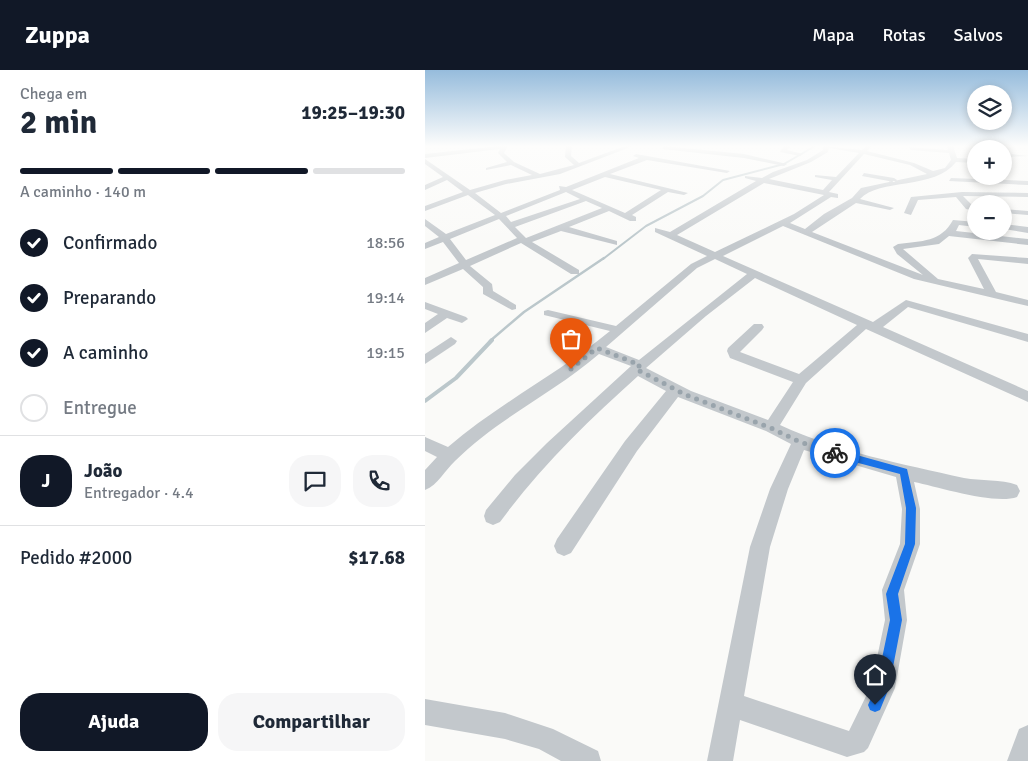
<!DOCTYPE html>
<html lang="pt">
<head>
<meta charset="utf-8">
<style>
  :root { --surface:#fff; --page:#f6f6f7; --text:#1f2937; --muted:#747a83; --line:#e0e1e3; --accent:#111827 }
  body { margin:0; font-family:Signika,sans-serif; background:var(--page); color:var(--text); height:100vh; display:flex; flex-direction:column; font-size:19px; white-space:nowrap }
  * { box-sizing:border-box; margin:0 }
  p { font-size:16px; color:var(--muted) }
  .icon { flex:none; width:28px; height:28px; fill:none; stroke:currentColor; stroke-width:2; stroke-linecap:round; stroke-linejoin:round }
  .map { position:relative; flex:1; overflow:hidden }
  .sheet { display:flex; flex-direction:column; background:var(--surface); width:425px }
  .sheet>* { flex:none }
  .fabs { position:absolute; left:542px; top:15px; display:grid; gap:10px }
  .fabs a { display:grid; place-items:center; width:45px; height:45px; border-radius:50%; background:var(--surface); box-shadow:0 2px 8px #0003; font-size:25px }
  .pin { position:absolute; display:grid; place-items:center; width:42px; height:42px; color:#fff; margin:-51px -21px; border-radius:50% 50% 50% 0; rotate:-45deg; box-shadow:0 0 5px #0007 }
  .pin .icon { rotate:45deg }
  .courier { position:absolute; display:grid; place-items:center; width:50px; height:50px; margin:-25px; border:4px solid #1a73e8; border-radius:50%; background:#fff; color:#222; box-shadow:0 1px 6px #0007 }
  .headline em { font-style:normal; font-weight:800 }
  .headline div { display:flex; flex-direction:column-reverse }
  .headline { display:flex; align-items:center; justify-content:space-between; height:85px; padding:0 20px }
  h1 { font-size:32px; font-weight:800; line-height:38px }
  .bar { display:grid; grid-template-columns:repeat(4,1fr); gap:8px 5px; align-content:center; height:60px; padding:0 20px }
  .bar i { height:6px; border-radius:4px; background:var(--line) }
  .bar .active { background:var(--accent) }
  .bar p { grid-column:span 4 }
  .line { display:flex; align-items:center; gap:12px; padding:0 20px; border-top:1px solid var(--line) }
  .line div { flex:1 }
  .round { display:grid; place-items:center; flex:none; width:52px; height:52px; border-radius:20px; background:var(--page) }
  ol { padding:0 20px; list-style:none }
  li { display:flex; align-items:center; gap:15px; height:55px }
  li p { margin-inline-start:auto }
  li .icon { padding:5px; border-radius:50%; background:var(--accent); color:#fff; stroke-width:4 }
  li:last-child { color:var(--muted) }
  li i { width:28px; height:28px; border:2px solid var(--line); border-radius:50% }
  .action { display:flex; gap:10px; margin-top:auto; padding:10px 20px }
  .action a { flex:1; height:58px; border-radius:20px; background:var(--accent); color:#fff; font-size:20px; font-weight:800; line-height:58px; text-align:center }
  .action a+a { background:var(--page); color:var(--text) }
  header { display:flex; align-items:center; gap:30px; box-sizing:border-box; height:70px; padding:0 25px; background:var(--accent); color:#fff }
  header strong { font-size:24px }
  nav { display:flex; gap:28px; margin-inline-start:auto; font-size:18px }
  main { display:flex; flex:1; min-height:0 }
  .map>svg:first-child { display:block }
  .lines { fill:none; stroke-linecap:round; stroke-linejoin:round }
  .stream-far2 { stroke:#bbc7cb; stroke-width:2 }
  .stream-far1 { stroke:#bbc7cb; stroke-width:2.5 }
  .stream { stroke:#bbc7cb; stroke-width:4 }
  .minor { fill:#c3c8cc; fill-rule:evenodd }
  .route { fill:#1a73e8 }
  .done { stroke:#99a4ac; stroke-width:5; stroke-dasharray:0 9 }
</style>
</head>
<body>
<header>
<strong>Zuppa</strong>
<nav><a>Mapa</a><a>Rotas</a><a>Salvos</a></nav>
</header>
<main>
<section class="sheet">
<div class="headline"><div><h1>2 min</h1><p>Chega em</p></div><em>19:25–19:30</em></div>
<div class="bar"><i class="active"></i><i class="active"></i><i class="active"></i><i></i><p>A caminho · 140 m</p></div>
<ol>
<li><svg class="icon" aria-label="check" viewBox="0 0 24 24"><path d="M5 12l5 5 9-10"/></svg>Confirmado<p>18:56</p></li>
<li><svg class="icon" aria-label="check" viewBox="0 0 24 24"><path d="M5 12l5 5 9-10"/></svg>Preparando<p>19:14</p></li>
<li><svg class="icon" aria-label="check" viewBox="0 0 24 24"><path d="M5 12l5 5 9-10"/></svg>A caminho<p>19:15</p></li>
<li><i></i>Entregue</li>
</ol>
<div class="line" style="height:90px"><b class="round" style="background:var(--accent);color:#fff">J</b><div><b>João</b><p>Entregador · 4.4</p></div><a class="round"><svg class="icon" aria-label="chat" viewBox="0 0 24 24"><path d="M4 5h16v11H9l-5 4z"/></svg></a><a class="round"><svg class="icon" aria-label="phone" viewBox="0 0 24 24"><path d="M5 4h4l2 5-3 2q2 4 5 5l2-3 5 2v4C11 20 4 13 5 4z"/></svg></a></div>
<div class="line" style="height:65px"><div>Pedido #2000</div><b>$17.68</b></div>
<div class="action"><a>Ajuda</a><a>Compartilhar</a></div>
</section>
<div class="map">
<svg width="603" height="691" viewBox="0 0 603 691">
  <rect width="100%" height="100%" fill="#fafaf8"/>
  <g class="lines">
    <path class="stream-far2" d="M178,189L221,156L278,126L298,110L359,94L390,76"/>
    <path class="stream-far1" d="M65,271L99,242L179,188"/>
    <path class="stream" d="M0,331L31,308L67,270"/>
    <path class="minor" d="M73,76H83L79,83L89,92L115,104L149,95L140,87L141,76H147L146,86L154,93L200,76H208L135,104L81,114L50,123L76,143L135,120L134,116L141,117L214,88L208,86L211,84L305,101L302,103L222,90L185,104L263,123L259,125L243,122L207,145L211,147V151H205L184,141L144,157L192,171V175L136,161L107,172L154,200V204H146L96,173L45,196L67,214L68,221L91,235V239L87,240L58,224V217L38,199L0,215V208L34,193L18,172L0,179V173L14,167L0,156V149L21,164L70,145L43,125L0,141V136L38,122L22,110L0,120V115L18,107L0,94V89L45,120L80,110L107,105L86,95L61,100V98L82,92L73,83L75,79L0,88V84ZM180,107L236,120L200,143L147,120ZM141,122L155,129L86,152L81,146ZM161,131L177,138L101,168L90,157ZM74,149L92,168L41,190L25,169Z
      M239,76L319,84L362,94L359,96L319,88L237,79Z
      M359,76H366L362,80L378,84L375,86L355,82Z
      M398,76L437,80L441,76H447L442,81L489,93L508,101L520,98L526,90L524,83L486,80L484,77L523,80L522,76H528L532,88L551,89V93L531,92C510,120 454,108 435,129L469,138L465,140L431,133L387,162L498,205L472,184L468,177L473,174C497,171 516,172 528,150L551,152V157L534,155L531,161L603,169V175L524,166L514,174L478,179L513,209L559,219L543,188L547,184L603,188V194L553,189L571,222L603,230V236L489,209L358,156L298,186L448,252L481,230L603,264V272L483,237L458,257L603,321V332L441,259L381,313L355,355C414,382 477,394 539,408C556,411 576,409 592,415L595,421L592,427C570,435 514,417 489,412L495,439V474L479,520L482,550L470,618L443,678L439,682L422,687L315,650L308,691H282L325,477L345,419L366,374L341,361L253,327L212,381L146,483L139,486L132,483L129,476L132,469L200,371L241,321L213,306C163,351 115,397 75,452L68,455L61,452L59,446L61,440L90,405L122,373L206,296L174,284C129,323 73,348 30,391C20,400 13,415 0,420V400L12,387L0,381V367L23,377C73,334 133,304 185,261L119,245V241L123,240L191,256L266,194L282,186L230,162V158L245,162L331,111L320,108V106L337,108L348,102L382,90L398,80ZM404,78L434,83L411,107L390,105V107L407,110L398,120L344,109L386,92L403,82ZM439,84L485,95L502,104L436,118L427,128L399,144L380,159L365,153L406,127L413,128V124L404,122ZM339,113L399,125L369,144L290,182L252,165ZM290,189L322,204L214,290L181,277L272,198ZM330,208L432,255L374,304L315,282L337,260L339,257L337,254H329L303,278L302,281L305,288L368,312L343,350L266,321L221,298L281,246ZM379,380L471,407L477,439L475,474L457,520L460,550L446,616L424,661L319,626L345,477L363,419Z
      M579,83L603,86L579,87Z
      M439,103L469,108L472,110L469,112L437,106Z
      M526,108L603,111V115L524,111Z
      M537,122L603,123V127L538,126L547,135L551,137V141L541,139L531,127L493,130L486,145L479,143L486,127Z
      M579,139L603,141V145L579,143Z
      M579,154L603,157V163L579,159Z
      M0,232L41,247L43,249L37,253L22,248L0,263V253L13,244L0,239Z
      M26,267L32,271L30,274L0,294V284Z
      M0,629L80,643L128,659L173,681L176,691H136L114,679L80,669L0,655Z
      M603,655V691H582L594,659Z"/>
  </g>
  <linearGradient id="sky" x2="0" y2="1"><stop stop-color="#96bcdc"/><stop offset="0.44" stop-color="#fdfdfc"/><stop offset="1" stop-color="#fdfdfc" stop-opacity="0"/></linearGradient>
  <rect width="603" height="173" fill="url(#sky)"/>
  <path class="route" d="M410,379L482,399L491,438L490,474L473,524L477,550L464,618L455,640L450,642L445,640L443,635L451,617L465,550L461,524L480,474L481,438L475,404L407,386V380Z"/>
  <g class="lines">
    <path class="done" d="M146,299L172,278L215,295L211,299L261,325L346,358L375,372L410,383"/>
  </g>
</svg>
<div class="fabs">
<a><svg class="icon" aria-label="layers" viewBox="0 0 24 24"><path d="M12 4l9 5-9 5-9-5zM3 14l9 5 9-5"/></svg></a>
<a>+</a>
<a>−</a>
</div>
<div class="pin" style="left:146px;top:299px;background:#ea580c"><svg class="icon" aria-label="bag" viewBox="0 0 24 24"><path d="M5 8h14l-1 12H6zM9 8a3 3 0 0 1 6 0"/></svg></div>
<div class="pin" style="left:450px;top:635px;background:#1f2937"><svg class="icon" aria-label="home" viewBox="0 0 24 24"><path d="M3 11l9-7 9 7M6 9v11h12V9"/></svg></div>
<div class="courier" style="left:410px;top:383px"><svg class="icon" aria-label="bike" viewBox="0 0 24 24"><circle cx="6" cy="16" r="4"/><circle cx="18" cy="16" r="4"/><path d="M6 16l4-8h5l3 8M10 8l3 8H6M13 5h3"/></svg></div>
</div>
</main>
</body>
</html>
